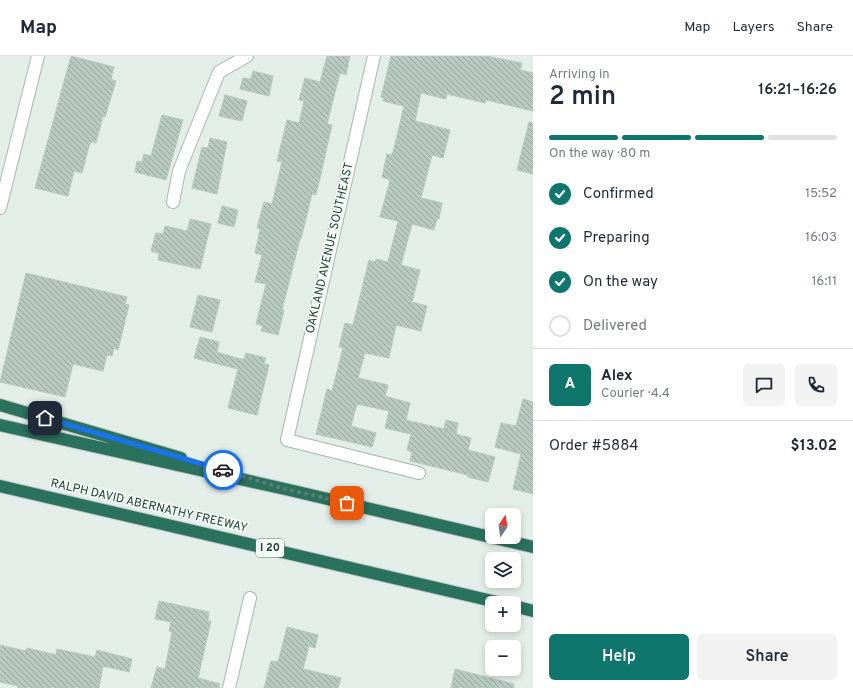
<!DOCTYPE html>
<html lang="en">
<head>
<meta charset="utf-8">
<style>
  :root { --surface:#fff; --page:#f2f2f3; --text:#1f2937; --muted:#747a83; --line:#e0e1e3; --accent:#0f766e }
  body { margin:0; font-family:Overpass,sans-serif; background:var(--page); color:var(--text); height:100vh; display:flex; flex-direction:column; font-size:15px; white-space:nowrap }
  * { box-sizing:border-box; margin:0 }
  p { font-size:13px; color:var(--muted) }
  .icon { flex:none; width:22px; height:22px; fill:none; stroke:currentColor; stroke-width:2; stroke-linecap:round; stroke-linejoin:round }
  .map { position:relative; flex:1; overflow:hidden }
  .panel { display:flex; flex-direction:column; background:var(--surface); width:320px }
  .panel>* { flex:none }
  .needle { width:26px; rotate:13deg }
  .fabs { position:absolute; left:485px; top:452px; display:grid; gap:8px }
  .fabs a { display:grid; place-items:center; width:36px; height:36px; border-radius:6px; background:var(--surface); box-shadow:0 2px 6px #0003; font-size:20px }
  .pin { position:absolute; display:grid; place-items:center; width:34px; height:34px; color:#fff; margin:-17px; border-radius:8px; box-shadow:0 2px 6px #0006 }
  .courier { position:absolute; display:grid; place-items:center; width:40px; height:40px; margin:-20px; border:3px solid #1a73e8; border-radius:50%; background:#fff; color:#222; box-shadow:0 1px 5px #0007 }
  .overview em { font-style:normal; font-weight:600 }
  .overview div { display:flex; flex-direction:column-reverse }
  .overview { display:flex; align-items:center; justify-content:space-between; height:68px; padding:0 16px }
  h1 { font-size:26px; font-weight:600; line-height:30px }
  .bar { display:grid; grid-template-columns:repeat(4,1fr); gap:6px 4px; align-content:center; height:48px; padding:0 16px }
  .bar i { height:5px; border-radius:3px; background:var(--line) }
  .bar .active { background:var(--accent) }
  .bar p { grid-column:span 4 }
  .line { display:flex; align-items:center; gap:10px; padding:0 16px; border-top:1px solid var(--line) }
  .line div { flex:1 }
  .round { display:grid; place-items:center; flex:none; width:42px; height:42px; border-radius:6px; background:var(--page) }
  ol { padding:0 16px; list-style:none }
  li { display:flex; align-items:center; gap:12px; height:44px }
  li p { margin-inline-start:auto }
  li .icon { padding:4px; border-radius:50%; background:var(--accent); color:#fff; stroke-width:4 }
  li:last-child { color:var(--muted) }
  li i { width:22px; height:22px; border:2px solid var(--line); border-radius:50% }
  .action { display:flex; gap:8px; margin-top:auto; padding:8px 16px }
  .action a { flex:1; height:46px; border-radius:6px; background:var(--accent); color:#fff; font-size:16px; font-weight:600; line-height:46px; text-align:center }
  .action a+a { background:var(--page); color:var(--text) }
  header { display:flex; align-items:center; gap:24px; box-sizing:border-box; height:56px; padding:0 20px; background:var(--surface); border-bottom:1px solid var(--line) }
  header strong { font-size:19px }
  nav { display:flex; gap:22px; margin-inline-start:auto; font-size:14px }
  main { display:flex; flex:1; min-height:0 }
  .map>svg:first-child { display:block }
  .building { fill:url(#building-back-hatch); stroke:#b5c9bf }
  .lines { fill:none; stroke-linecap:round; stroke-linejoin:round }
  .street-casing { stroke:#a5b7b0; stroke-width:14 }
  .highway-casing { stroke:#c1cac7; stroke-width:14 }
  .street { stroke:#fff; stroke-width:12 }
  .highway { stroke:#2a715e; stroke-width:12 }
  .done { stroke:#657e75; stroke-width:4; stroke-dasharray:0 7.2 }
  .route { stroke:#1a73e8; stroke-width:5 }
  .labels { text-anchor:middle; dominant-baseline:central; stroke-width:3.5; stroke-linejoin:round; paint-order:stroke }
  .shield { fill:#f5faf7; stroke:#617971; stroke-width:1 }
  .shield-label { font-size:11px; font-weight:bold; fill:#214237 }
  .street-label { font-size:12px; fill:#214237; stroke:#f5faf7 }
</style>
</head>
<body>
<header>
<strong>Map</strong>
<nav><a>Map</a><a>Layers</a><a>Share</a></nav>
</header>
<main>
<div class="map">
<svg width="533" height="632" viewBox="0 0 533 632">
  <defs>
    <pattern id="building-back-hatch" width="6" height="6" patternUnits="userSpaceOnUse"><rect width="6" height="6" fill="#b8c9c2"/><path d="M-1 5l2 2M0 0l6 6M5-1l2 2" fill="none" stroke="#95a59e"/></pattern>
  </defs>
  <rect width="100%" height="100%" fill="#e3eee9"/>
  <path class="building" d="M71,0L114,11L111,23L116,25L105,61L103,60L96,87L91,86L89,90L82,117L74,115L68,140L35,132Z
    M327,0H350L346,19L340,17L327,68L332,69L320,122L316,139L312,138L301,183H300L282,254H284L278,279L261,275L263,270L256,268L266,228L255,226L262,199L255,197L260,173L257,172L264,146L272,148L282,106L277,105L287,64L299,67L304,45L299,44L305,22L320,26Z
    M391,0H486L522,7L520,14L533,17V55L486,44L485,47L447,38L446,43L421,37L415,65L450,74L443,102L432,99L421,142L442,147L439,163H437L434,174L412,168L401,209L420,214L412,246L427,250L421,275L396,269L389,302L365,297L358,322L388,329L385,340L410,347L406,364L444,373L446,364L458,367L456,378L471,382L468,394L495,401L488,426L468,421V419L410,405L412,396L407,394L411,378L385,372L389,355L357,348L351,370L376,377L372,391L316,378L327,333L332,335L343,292L339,291L345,267L353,269L369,204L375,206L376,203L388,206L398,165L380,161L390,124L382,121L387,98L391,99L393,96L404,50L383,45L384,42L381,41Z
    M253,15L273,20L269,40L240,33L243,22L251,23Z
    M225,39L247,45L242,65L219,60Z
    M162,59L183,64L166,124L135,116L137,105L142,106L144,98L151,100Z
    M529,66L533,67V118L517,114Z
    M210,82L227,86L217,138L192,132L202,91L208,92Z
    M222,150L238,154L234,171L218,167Z
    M190,163L211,168L200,213L158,204L159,197L151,195L156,177L163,178L165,170L187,175Z
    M26,217L127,241L125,248L129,249L118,294L114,292L112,300L107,299L103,315L73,308L65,341L0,326Z
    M198,239L220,244L212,276L190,271Z
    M200,281L219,286L217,296L240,303H244L246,297L266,302L264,308L269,309L257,359L228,352L238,313L194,302Z
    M523,343L533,346V438L513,433L521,398L495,391L501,367L516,370Z
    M159,545L209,556L208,565H211L198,622L220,628L219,632H151L157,611L165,613L172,576L169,575L171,566L155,563Z
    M287,571L318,579L315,592L309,590L303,613L341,622L338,632H264L271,605L278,606Z
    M0,589L26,595L27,592L56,599L57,593L95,601L97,594L132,603L129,616L103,610L99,632H18V630L0,626Z
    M455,613L514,628V632H451Z"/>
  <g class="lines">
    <defs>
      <path id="street" d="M374,0L287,384L419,417
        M173,146L179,115L219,16L247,0
        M0,152L38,0
        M229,632L250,542"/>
      <path id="highway" d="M0,349L181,402
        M0,369L285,433L533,491
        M0,430L501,547
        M514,550L533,555"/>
    </defs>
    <use href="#street" class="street-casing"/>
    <use href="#highway" class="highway-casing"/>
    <use href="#street" class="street"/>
    <use href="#highway" class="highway"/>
  </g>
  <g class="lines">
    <path class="done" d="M223,414L285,433L347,447"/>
    <path class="route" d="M45,362L223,414"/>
  </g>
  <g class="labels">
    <rect class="shield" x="256" y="483" width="28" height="18" rx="3"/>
    <g class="shield-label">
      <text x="270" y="492">I 20</text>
    </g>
    <g class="street-label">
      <text transform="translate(330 192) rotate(-77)">OAKLAND AVENUE SOUTHEAST</text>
      <text transform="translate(149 450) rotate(13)">RALPH DAVID ABERNATHY FREEWAY</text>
    </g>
  </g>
</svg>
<div class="fabs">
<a><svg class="needle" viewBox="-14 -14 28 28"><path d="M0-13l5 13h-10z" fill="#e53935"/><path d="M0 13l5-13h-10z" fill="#747a83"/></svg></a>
<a><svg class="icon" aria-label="layers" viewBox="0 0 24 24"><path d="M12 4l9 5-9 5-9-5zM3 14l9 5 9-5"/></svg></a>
<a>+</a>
<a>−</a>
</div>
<div class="pin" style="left:347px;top:447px;background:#ea580c"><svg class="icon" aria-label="bag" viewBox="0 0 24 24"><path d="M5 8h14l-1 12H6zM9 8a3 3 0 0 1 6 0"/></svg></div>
<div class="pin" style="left:45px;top:362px;background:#1f2937"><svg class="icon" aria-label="home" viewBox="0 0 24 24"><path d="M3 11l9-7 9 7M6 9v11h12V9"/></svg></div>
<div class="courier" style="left:223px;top:414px"><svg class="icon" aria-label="car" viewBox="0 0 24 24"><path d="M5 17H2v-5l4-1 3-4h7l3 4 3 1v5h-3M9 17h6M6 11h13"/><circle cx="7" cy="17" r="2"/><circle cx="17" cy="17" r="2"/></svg></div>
</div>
<section class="panel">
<div class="overview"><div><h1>2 min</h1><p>Arriving in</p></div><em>16:21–16:26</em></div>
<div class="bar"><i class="active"></i><i class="active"></i><i class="active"></i><i></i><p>On the way · 80 m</p></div>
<ol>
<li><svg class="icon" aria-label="check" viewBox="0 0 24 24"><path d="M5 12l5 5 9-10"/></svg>Confirmed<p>15:52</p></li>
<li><svg class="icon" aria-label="check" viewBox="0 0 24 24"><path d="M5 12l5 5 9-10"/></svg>Preparing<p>16:03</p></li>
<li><svg class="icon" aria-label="check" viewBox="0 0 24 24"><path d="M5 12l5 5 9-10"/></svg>On the way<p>16:11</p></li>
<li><i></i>Delivered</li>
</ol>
<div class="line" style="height:72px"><b class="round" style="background:var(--accent);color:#fff">A</b><div><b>Alex</b><p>Courier · 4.4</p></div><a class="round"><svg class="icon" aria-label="chat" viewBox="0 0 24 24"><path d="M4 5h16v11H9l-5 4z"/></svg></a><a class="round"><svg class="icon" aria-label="phone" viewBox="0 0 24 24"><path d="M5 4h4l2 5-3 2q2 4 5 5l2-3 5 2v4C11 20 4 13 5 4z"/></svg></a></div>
<div class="line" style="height:52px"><div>Order #5884</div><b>$13.02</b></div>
<div class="action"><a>Help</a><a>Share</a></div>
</section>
</main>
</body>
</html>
